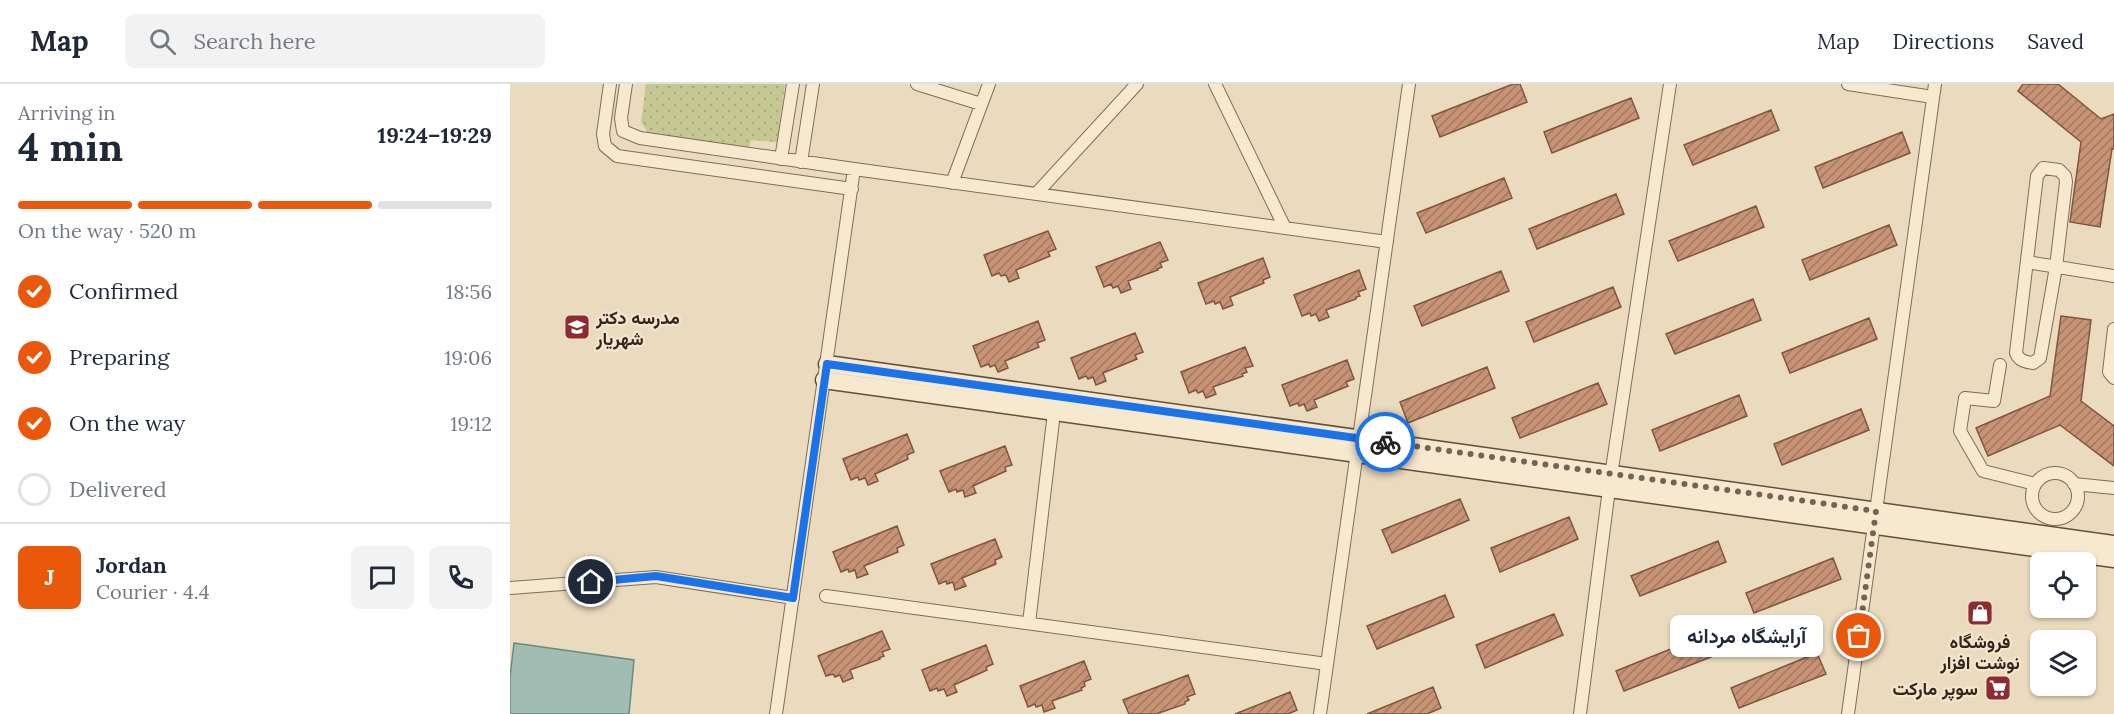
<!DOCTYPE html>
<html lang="en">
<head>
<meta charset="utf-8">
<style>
  :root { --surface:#fff; --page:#f2f2f3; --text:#1f2937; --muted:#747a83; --line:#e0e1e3; --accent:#ea580c }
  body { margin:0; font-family:Lora,Vazirmatn,serif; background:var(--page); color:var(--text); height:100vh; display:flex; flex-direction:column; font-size:22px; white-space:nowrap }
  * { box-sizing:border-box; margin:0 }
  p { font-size:20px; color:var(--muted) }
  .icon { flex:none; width:33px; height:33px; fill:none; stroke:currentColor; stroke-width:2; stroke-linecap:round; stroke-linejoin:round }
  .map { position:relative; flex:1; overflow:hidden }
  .drawer { display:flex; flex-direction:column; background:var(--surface); width:510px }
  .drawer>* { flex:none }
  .controls { position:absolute; left:1520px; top:468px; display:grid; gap:12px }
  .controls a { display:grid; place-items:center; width:66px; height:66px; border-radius:9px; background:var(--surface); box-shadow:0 2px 4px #0004; font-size:30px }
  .pin { position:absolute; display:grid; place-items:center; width:51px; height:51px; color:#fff; margin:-26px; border:3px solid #fff; border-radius:50%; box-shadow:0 2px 6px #0007 }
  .courier { position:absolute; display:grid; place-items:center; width:60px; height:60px; margin:-30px; border:4px solid #1a73e8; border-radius:50%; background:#fff; color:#222; box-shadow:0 2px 8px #0007 }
  .bubble { position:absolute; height:42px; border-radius:9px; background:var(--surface); box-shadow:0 2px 4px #0004; font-size:20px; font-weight:700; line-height:42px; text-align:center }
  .head em { font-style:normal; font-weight:700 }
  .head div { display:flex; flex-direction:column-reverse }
  .head { display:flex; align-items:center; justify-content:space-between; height:102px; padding:0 18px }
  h1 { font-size:39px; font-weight:700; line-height:45px }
  .bar { display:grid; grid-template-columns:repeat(4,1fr); gap:9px 6px; align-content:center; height:72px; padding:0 18px }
  .bar i { height:8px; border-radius:4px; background:var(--line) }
  .bar .current { background:var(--accent) }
  .bar p { grid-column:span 4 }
  .line { display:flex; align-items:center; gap:15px; padding:0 18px; border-top:2px solid var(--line) }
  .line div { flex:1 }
  .round { display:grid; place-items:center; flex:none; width:63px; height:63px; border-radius:9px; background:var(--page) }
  ol { padding:0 18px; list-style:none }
  li { display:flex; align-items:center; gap:18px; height:66px }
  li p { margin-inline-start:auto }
  li .icon { padding:6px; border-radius:50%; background:var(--accent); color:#fff; stroke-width:4 }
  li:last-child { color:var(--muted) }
  li i { width:33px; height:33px; border:3px solid var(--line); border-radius:50% }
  header { display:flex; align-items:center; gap:36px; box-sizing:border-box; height:84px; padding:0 30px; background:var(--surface); border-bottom:2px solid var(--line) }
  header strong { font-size:28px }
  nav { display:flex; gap:33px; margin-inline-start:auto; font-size:21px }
  .search { width:420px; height:54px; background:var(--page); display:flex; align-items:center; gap:15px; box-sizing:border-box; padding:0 21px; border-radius:9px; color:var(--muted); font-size:22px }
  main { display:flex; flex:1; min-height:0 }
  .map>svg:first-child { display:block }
  .grass { fill:url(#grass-dots) }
  .water { fill:#a1bdb3; stroke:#698a80; stroke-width:1.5 }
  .building { fill:url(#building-hatch); stroke:#80553f; stroke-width:1.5 }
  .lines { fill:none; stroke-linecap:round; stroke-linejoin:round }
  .street-casing { stroke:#826c57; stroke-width:14 }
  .secondary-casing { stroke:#644d3b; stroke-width:19 }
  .street { stroke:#f7e9d0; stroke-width:12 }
  .secondary { stroke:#f7e9d0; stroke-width:16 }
  .done { stroke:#736555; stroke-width:6; stroke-dasharray:0 10.8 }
  .route { stroke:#1a73e8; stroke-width:8 }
  .labels { text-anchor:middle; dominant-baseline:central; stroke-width:4.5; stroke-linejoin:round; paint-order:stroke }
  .poi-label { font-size:18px; font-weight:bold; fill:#32251c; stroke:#f3e6cd; text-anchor:start }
</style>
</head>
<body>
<header>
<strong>Map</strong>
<div class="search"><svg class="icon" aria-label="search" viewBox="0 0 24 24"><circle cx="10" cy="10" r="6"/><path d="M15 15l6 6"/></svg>Search here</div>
<nav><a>Map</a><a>Directions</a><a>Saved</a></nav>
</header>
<main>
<section class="drawer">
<div class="head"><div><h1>4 min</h1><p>Arriving in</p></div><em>19:24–19:29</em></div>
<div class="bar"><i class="current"></i><i class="current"></i><i class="current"></i><i></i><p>On the way · 520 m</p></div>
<ol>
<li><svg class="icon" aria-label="check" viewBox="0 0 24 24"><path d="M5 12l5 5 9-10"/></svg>Confirmed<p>18:56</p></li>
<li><svg class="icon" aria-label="check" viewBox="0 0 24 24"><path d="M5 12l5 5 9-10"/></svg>Preparing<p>19:06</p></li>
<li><svg class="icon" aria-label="check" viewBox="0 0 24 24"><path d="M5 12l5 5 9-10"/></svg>On the way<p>19:12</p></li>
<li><i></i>Delivered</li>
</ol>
<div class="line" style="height:108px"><b class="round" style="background:var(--accent);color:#fff">J</b><div><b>Jordan</b><p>Courier · 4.4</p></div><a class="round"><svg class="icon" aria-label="chat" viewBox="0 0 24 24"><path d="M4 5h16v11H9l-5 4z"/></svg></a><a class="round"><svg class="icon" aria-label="phone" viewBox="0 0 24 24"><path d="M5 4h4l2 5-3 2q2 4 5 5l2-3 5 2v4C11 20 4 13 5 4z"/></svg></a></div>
</section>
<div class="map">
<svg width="1604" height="630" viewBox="0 0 1604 630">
  <defs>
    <pattern id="grass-dots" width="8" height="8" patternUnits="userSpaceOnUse" patternTransform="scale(1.5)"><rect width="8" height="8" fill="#c5c893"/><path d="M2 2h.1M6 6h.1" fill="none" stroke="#aaac7e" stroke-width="1.8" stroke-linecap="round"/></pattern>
    <pattern id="building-hatch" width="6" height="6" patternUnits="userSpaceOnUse" patternTransform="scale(1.5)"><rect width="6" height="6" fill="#c89375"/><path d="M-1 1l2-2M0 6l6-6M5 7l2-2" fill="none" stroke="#a3785f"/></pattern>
  </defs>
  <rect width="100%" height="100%" fill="#ebdbbe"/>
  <path class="grass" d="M136,0H275L267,58L241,56L239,64L138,49L131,38Z"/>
  <path class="water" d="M4,559L124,576L119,630H0V593Z"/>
  <path class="building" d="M1003,0H1010L1017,18L930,53L922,32Z
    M1513,0H1548L1591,35L1604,30V65H1602L1590,143L1560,138L1571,58L1508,7Z
    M1121,14L1129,34L1042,69L1034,48Z
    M1261,26L1269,46L1183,81L1174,61Z
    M1392,48L1400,69L1313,104L1305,83Z
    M994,94L1002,114L916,149L907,129Z
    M1106,110L1114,130L1027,165L1019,145Z
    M1246,122L1254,143L1168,177L1159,157Z
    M1379,141L1387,161L1300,196L1292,176Z
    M538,147L546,165L538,168L540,172L506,186L509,194L499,198L496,191L491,192L489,189L482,192L474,171Z
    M650,158L658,176L650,179L652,183L647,185L648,186L618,197L621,205L611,209L608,202L603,204L601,200L594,203L586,183Z
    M753,174L760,193L753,196L754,199L720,213L723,221L713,225L710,218L705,220L704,217L696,220L688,199Z
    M849,186L856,205L848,208L850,212L846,213V215L816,226L819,233L809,237L806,230L801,232L800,229L792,232L784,211Z
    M991,187L999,207L912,242L904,222Z
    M1103,203L1111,223L1024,258L1016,238Z
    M1243,215L1251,236L1165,270L1156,250Z
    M1551,232L1581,236L1571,317L1604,342V382L1550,341L1478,372L1466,344L1540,312Z
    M1359,234L1367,255L1280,289L1272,269Z
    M528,237L535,256L527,259L529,263L495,277L498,284L488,288L485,281L480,283L479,280L471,283L463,262Z
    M625,249L633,268L625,271L627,275L593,289L596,297L586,301L583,293L578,295L576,292L569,295L561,274Z
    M735,263L743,282L735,284L737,288L732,290L733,292L703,303L706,310L696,314L693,307L688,309L686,306L679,309L671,288Z
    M837,276L844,295L836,298L838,302L804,316L807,323L797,327L794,320L789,322L788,319L780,322L772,301Z
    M977,283L985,304L898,339L890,318Z
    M1088,299L1097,320L1010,354L1002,334Z
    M1229,311L1237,332L1150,367L1142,346Z
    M1351,325L1359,346L1272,381L1264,360Z
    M397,350L404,368L397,371L398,375L365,390L368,397L358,401L355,394L349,396L348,393L341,396L333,375Z
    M495,362L502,381L495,383L496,387L463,402L466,409L455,413L453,406L447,408L446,405L439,408L430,387Z
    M950,415L959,436L882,469L872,446Z
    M1059,433L1068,455L990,488L981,464Z
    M387,442L394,461L387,464L388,468L354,482L358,490L347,494L345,486L339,488L338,485L331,488L323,468Z
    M485,455L492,473L485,476L486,480L452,494L456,502L445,506L443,498L437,500L436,497L429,500L421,480Z
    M1208,457L1216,478L1130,512L1121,492Z
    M1323,474L1331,495L1244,529L1236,509Z
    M935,511L944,533L867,565L857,542Z
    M1044,530L1053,551L975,584L966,561Z
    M372,547L380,565L372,568L374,572L369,574L370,575L340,586L343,594L333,598L330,591L325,593L323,590L316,592L308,572Z
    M1193,552L1201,573L1114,607L1106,587Z
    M476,561L483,580L476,583L477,586L444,601L447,608L437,612L434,605L428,607L427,604L420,607L412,586Z
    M1307,569L1316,590L1229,624L1221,604Z
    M574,577L581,595L574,598L575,602L571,604L572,606L542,617L545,624L534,628L532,621L526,623L525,620L518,623L510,602Z
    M678,591L685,610L677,613L679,616L675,618V620L646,630H619L613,616Z
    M923,603L931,624L917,630H857Z
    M780,608L787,626L778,630H725Z"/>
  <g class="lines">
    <defs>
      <path id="street" d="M100,0L93,50L95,62L107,72L342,105
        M116,0L111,34L113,47L130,54L344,85L877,158
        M407,0L471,20
        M705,0L775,144
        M1338,0L1423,13
        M271,75L283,0
        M291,78L303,0
        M1533,84L1549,86L1555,92L1556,98L1546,183L1530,274L1523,279C1516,278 1509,277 1506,269L1527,92Z
        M442,99L479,0
        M526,110L627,0
        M1517,178L1604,192
        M1604,245L1599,288L1604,294
        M1490,281L1484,317L1455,314L1450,347L1473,387L1525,400
        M1522 412a23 23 0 1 1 46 0a23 23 0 1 1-46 0Z
        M1564,400L1604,404
        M1366,427L1425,0
        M0,504L146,493L283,514
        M316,512L817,580
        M519,539L545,320
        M266,630L344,85
        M810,630L899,0
        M1070,630L1099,405L1160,0
        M1338,630L1364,441"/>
      <path id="secondary" d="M317,280L1604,460
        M314,296L1604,475"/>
    </defs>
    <use href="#street" class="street-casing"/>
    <use href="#secondary" class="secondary-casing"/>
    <use href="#street" class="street"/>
    <use href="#secondary" class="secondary"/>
  </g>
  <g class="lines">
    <path class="done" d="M875,358L1366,427L1349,552"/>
    <path class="route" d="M81,498L146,492L283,514L317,280L875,358"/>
  </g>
  <defs>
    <symbol id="school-square" viewBox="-11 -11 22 22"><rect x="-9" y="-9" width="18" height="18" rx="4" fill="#8e2a31" stroke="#f3e6cd"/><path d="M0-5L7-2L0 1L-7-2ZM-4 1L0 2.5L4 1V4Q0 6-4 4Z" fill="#fff"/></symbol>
    <symbol id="shop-square" viewBox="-11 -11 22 22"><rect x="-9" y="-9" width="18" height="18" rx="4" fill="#8e2a31" stroke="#f3e6cd"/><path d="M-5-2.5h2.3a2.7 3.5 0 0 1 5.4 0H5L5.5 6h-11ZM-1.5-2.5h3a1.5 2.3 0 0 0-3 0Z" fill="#fff"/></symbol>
    <symbol id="supermarket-square" viewBox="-11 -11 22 22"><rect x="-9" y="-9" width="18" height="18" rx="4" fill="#8e2a31" stroke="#f3e6cd"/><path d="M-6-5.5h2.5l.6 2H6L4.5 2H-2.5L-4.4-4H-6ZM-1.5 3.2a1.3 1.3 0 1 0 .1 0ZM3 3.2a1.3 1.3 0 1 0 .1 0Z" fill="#fff"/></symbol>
  </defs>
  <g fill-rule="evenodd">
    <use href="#school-square" x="52" y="228" width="30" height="30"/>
    <use href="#shop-square" x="1455" y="514" width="30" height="30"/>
    <use href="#supermarket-square" x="1473" y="589" width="30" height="30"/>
  </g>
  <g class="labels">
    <g class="poi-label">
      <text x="86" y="233">مدرسه دکتر<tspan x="86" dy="21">شهریار</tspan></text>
      <text x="1470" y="557" text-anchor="middle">فروشگاه<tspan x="1470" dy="21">نوشت افزار</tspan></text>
      <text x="1468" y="604" text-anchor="end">سوپر مارکت</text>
    </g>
  </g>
</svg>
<div class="controls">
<a><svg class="icon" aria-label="locate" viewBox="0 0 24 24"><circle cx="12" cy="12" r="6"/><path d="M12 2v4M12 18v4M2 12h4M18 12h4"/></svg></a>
<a><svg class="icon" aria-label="layers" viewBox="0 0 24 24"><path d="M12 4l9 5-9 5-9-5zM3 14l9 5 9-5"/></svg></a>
</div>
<div class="pin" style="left:1349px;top:552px;background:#ea580c"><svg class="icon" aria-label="bag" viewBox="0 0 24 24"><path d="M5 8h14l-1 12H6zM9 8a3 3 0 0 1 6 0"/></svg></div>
<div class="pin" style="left:81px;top:498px;background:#1f2937"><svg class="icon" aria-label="home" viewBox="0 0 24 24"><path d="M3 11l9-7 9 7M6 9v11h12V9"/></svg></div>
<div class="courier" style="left:875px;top:358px"><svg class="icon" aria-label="bike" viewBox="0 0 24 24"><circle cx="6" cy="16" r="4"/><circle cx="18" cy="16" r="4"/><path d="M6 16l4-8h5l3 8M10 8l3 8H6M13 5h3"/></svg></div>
<div class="bubble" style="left:1160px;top:531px;width:153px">آرایشگاه مردانه</div>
</div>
</main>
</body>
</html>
